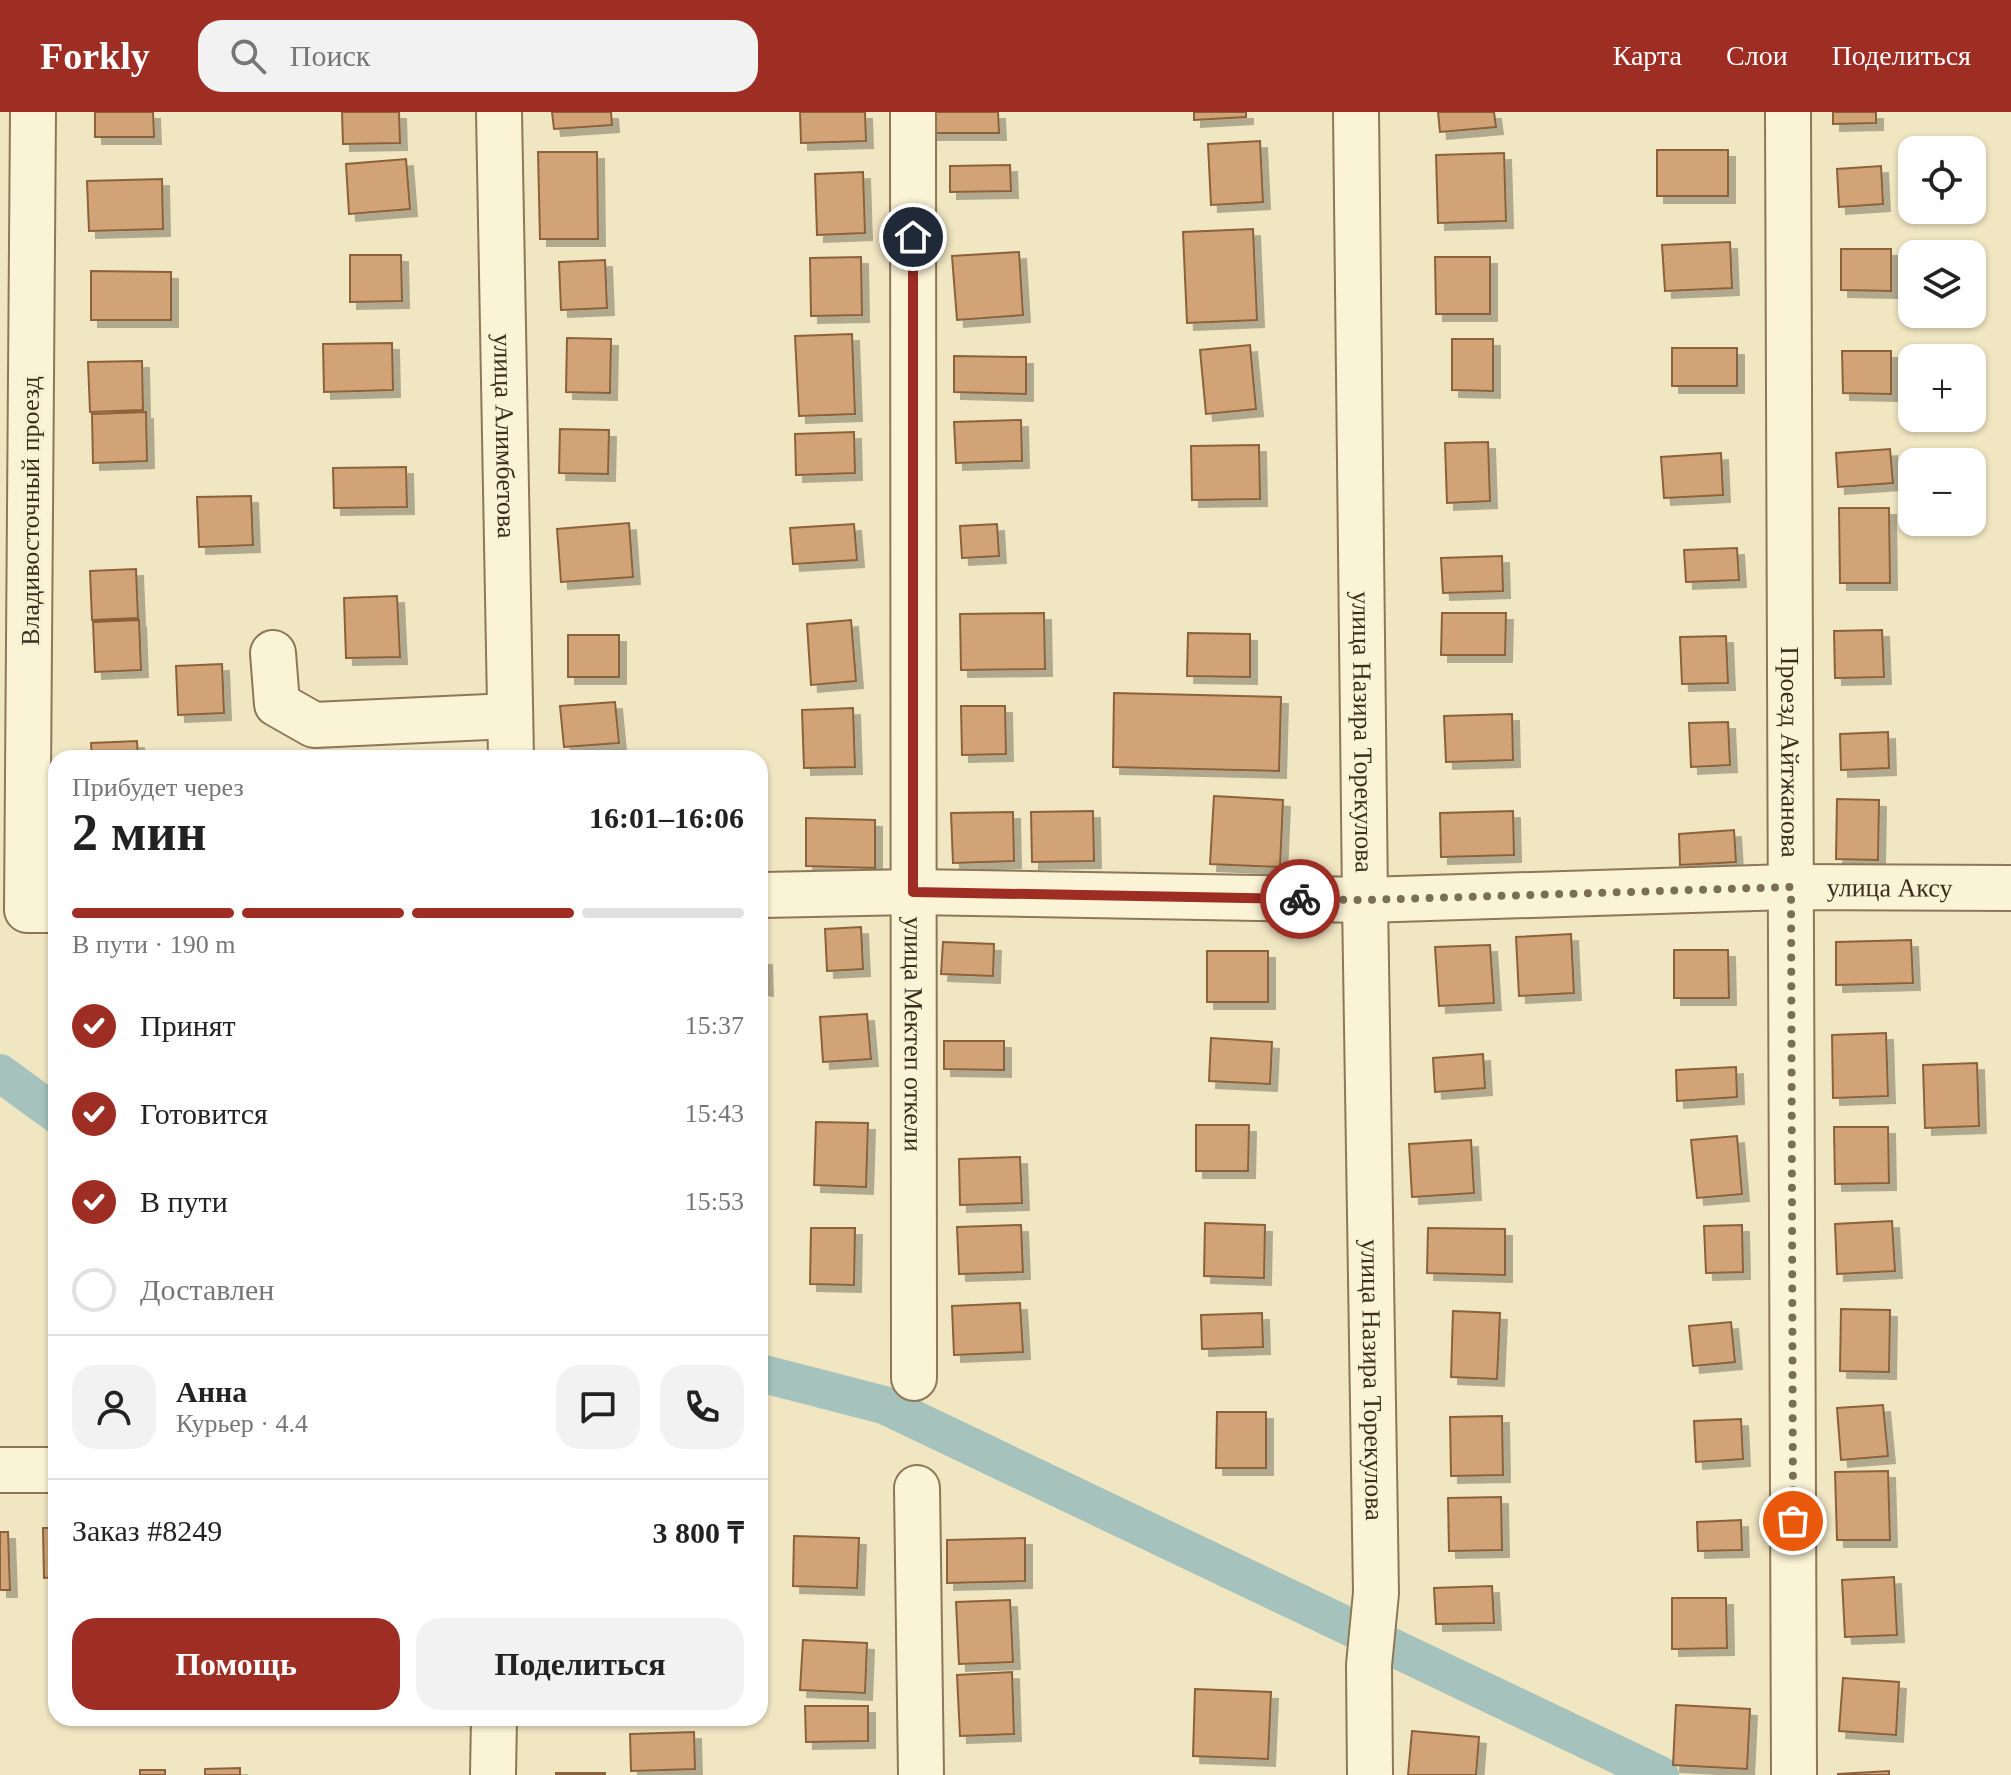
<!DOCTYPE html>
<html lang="ru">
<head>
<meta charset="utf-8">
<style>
  :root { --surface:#fff; --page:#f2f2f2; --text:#222; --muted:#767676; --line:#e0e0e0; --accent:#9e2d24 }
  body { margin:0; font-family:Georgia,serif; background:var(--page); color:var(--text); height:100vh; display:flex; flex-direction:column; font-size:30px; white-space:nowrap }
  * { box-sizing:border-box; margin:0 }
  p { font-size:26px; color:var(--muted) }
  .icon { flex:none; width:44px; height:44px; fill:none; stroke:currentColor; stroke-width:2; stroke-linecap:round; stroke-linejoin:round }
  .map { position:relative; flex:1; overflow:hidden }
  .details { position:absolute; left:48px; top:638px; width:720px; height:976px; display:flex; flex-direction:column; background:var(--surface); border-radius:24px; box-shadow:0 2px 6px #0004 }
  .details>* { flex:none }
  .fabs { position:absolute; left:1898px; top:24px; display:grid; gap:16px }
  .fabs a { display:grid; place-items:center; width:88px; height:88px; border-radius:16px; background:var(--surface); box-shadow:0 2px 6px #0004; font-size:40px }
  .pin { position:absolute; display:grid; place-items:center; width:68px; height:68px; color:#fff; margin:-34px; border:4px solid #fff; border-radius:50%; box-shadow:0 2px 8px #0007 }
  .courier { position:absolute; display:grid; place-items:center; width:80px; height:80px; margin:-40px; border:6px solid #9e2d24; border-radius:50%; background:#fff; color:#222; box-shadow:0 2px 10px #0007 }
  .overview em { font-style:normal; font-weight:700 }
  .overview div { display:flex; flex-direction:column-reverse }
  .overview { display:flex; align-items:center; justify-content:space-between; height:136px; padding:0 24px }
  h1 { font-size:52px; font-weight:700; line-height:60px }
  .bar { display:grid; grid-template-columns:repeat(4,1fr); gap:12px 8px; align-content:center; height:96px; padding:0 24px }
  .bar i { height:10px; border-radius:6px; background:var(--line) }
  .bar .active { background:var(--accent) }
  .bar p { grid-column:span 4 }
  .line { display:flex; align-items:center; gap:20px; padding:0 24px; border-top:2px solid var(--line) }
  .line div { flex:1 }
  .round { display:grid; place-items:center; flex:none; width:84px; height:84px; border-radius:24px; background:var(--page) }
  ol { padding:0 24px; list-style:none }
  li { display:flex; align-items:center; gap:24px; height:88px }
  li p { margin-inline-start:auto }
  li .icon { padding:8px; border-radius:50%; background:var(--accent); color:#fff; stroke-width:4 }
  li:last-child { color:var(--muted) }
  li i { width:44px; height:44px; border:4px solid var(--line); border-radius:50% }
  .primary-button { display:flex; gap:16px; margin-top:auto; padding:16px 24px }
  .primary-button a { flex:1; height:92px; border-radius:24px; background:var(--accent); color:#fff; font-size:32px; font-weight:700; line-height:92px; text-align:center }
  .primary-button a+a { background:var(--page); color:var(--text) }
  header { display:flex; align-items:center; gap:48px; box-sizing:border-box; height:112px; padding:0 40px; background:var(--accent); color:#fff }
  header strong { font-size:38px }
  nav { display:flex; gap:44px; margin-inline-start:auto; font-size:28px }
  .search { width:560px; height:72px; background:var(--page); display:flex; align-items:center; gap:20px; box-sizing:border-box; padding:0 28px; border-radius:24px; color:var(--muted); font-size:30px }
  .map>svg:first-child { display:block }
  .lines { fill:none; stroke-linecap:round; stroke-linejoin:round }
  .canal { stroke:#a5c3bc; stroke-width:38 }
  .building { fill:#d1a376; stroke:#8c623c; stroke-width:2; filter:url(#shadow) }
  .minor-casing { stroke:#8c7858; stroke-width:48 }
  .minor { stroke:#fbf3d6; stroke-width:44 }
  .done { stroke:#7b6e57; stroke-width:8; stroke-dasharray:0 14.4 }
  .route { stroke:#9e2d24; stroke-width:10 }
  .labels { text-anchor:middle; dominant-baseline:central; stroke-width:7; stroke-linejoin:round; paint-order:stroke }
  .street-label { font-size:26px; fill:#3b2e1d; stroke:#f7f0d2 }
</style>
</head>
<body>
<header>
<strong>Forkly</strong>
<div class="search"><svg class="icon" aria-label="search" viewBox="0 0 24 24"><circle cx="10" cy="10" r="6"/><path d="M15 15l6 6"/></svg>Поиск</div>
<nav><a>Карта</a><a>Слои</a><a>Поделиться</a></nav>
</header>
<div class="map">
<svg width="2011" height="1663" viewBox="0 0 2011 1663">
  <defs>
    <filter id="shadow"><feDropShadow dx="7" dy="7" stdDeviation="0" flood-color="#0004"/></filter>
  </defs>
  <rect width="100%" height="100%" fill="#f1e6c2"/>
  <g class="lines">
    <path class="canal" d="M0,961L56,1002
      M760,1261L884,1293L1660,1663"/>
  </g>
  <path class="building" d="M95,0H153L154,25H95Z
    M342,0H399L400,31L343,32Z
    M552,0H611L612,13L554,17Z
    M800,0H865L866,29L801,31Z
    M930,0H998L999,21H930Z
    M1194,0H1246V5L1194,8Z
    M1438,0H1494L1496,15L1440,20Z
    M1833,0H1876V11L1833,12Z
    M1260,29L1263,90L1211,93L1208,32Z
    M1657,38H1728V84H1657Z
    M538,40H597L598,127H540Z
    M1504,41L1506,109L1438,111L1436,43Z
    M406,47L410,97L349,102L346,52Z
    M1010,53L1011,79L950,80V54Z
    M1881,54L1883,92L1839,95L1837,57Z
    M863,60L865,121L817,123L815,62Z
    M162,67L163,117L89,119L87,69Z
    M1253,117L1257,208L1187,211L1183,120Z
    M1730,130L1732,176L1665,179L1662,133Z
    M1841,137H1891V179L1841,178Z
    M1019,140L1023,203L957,208L952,144Z
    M350,143H401L402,189L350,190Z
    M861,145L862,203L811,204L810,146Z
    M1435,145H1490V202H1436Z
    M605,148L607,196L561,198L559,150Z
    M91,159L171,160V208H91Z
    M852,222L855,302L799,304L795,224Z
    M567,226L611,227L610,281L566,280Z
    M1452,227H1493V279L1452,278Z
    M392,231L393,278L324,280L323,232Z
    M1250,233L1256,297L1206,302L1200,238Z
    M1672,236H1737V274H1672Z
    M1842,239H1891V282L1843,281Z
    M954,244L1026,245V282L954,280Z
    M142,249L143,298L90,300L88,250Z
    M146,300L147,349L93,351L92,302Z
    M1021,308L1022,349L956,351L954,310Z
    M560,317L609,318L608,362L559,361Z
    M854,320L855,361L796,363L795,322Z
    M1488,330L1490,389L1447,391L1445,331Z
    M1259,333L1260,387L1192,388L1191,334Z
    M1890,337L1893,371L1838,375L1836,341Z
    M1721,341L1723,383L1664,386L1661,345Z
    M406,355L407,395L334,396L333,356Z
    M251,384L253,433L199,435L197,385Z
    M1839,396H1889L1890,471H1840Z
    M629,411L633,465L561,470L557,417Z
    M854,412L857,448L793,452L790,416Z
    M997,412L999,444L962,446L960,414Z
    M1737,436L1739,468L1686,470L1684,438Z
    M1502,444L1503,479L1443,481L1441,446Z
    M136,457L138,506L92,508L90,459Z
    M397,484L400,545L346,546L344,486Z
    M1044,501L1045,557L961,558L960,502Z
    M1442,501H1506L1505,543H1441Z
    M139,508L141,558L95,560L93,510Z
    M851,508L856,569L811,573L807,512Z
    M1882,518L1884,565L1835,566L1834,519Z
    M1188,521L1250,522V565L1187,564Z
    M568,523H619V565H568Z
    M1726,524L1728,571L1682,572L1680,525Z
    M222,552L224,601L178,603L176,554Z
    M1114,581L1281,585L1279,659L1113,655Z
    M615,590L619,631L564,635L560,594Z
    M961,594H1005L1006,642L962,643Z
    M853,596L855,655L804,656L802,598Z
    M1512,602L1513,648L1446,650L1444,604Z
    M1728,610L1730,653L1691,655L1689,611Z
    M1888,620L1889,656L1841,658L1840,622Z
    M137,629L138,646H92L91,631Z
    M372,640V646H318V641Z
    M1214,684L1283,688L1280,755L1210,752Z
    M1837,687L1879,688L1878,748L1836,747Z
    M1093,699L1094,749L1032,750L1031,700Z
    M1513,699L1514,743L1441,745L1440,701Z
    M1013,700L1014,749L953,751L951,701Z
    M806,706L875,708V756L806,754Z
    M1734,718L1736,750L1680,753L1679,722Z
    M861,815L863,857L827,859L825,817Z
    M1571,822L1574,881L1519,884L1516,825Z
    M1911,828L1913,871L1836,873V830Z
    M943,830L994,832L993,864L941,862Z
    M1490,833L1494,891L1439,894L1435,835Z
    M1674,838H1728L1729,886H1674Z
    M1207,839H1268V890H1207Z
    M760,846H765L766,877L760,876Z
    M867,902L871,947L823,950L820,905Z
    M1886,921L1888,984L1833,986L1832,923Z
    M1211,926L1272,930L1270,972L1209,969Z
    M944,929H1004V958L944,957Z
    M1483,942L1485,976L1435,980L1433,946Z
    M1977,951L1979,1014L1925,1016L1923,953Z
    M1736,955L1737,985L1677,989L1676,958Z
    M816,1010L868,1011L866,1075L814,1073Z
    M1196,1013H1249L1248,1059H1196Z
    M1834,1015H1888L1889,1071L1835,1072Z
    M1737,1024L1742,1082L1697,1086L1691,1028Z
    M1471,1028L1474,1081L1412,1085L1409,1032Z
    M1020,1045L1022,1091L960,1093L959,1047Z
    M1892,1109L1895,1159L1837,1162L1835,1112Z
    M1205,1111L1265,1113L1264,1166L1204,1164Z
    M1021,1113L1023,1160L959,1162L957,1115Z
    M1742,1113L1743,1160L1706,1161L1704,1114Z
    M811,1116H855L854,1173L810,1172Z
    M1428,1116L1505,1117V1163L1427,1161Z
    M1020,1191L1023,1240L954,1243L952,1194Z
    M1841,1197L1890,1198L1889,1260L1840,1259Z
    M1453,1199L1500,1201L1497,1267L1451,1265Z
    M1262,1201L1263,1235L1202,1237L1201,1203Z
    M1731,1210L1735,1250L1693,1254L1689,1214Z
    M1883,1293L1888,1344L1841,1348L1837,1296Z
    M1217,1300H1266V1356H1216Z
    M1502,1304L1503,1363L1451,1364L1450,1305Z
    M1741,1307L1743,1347L1696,1350L1694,1309Z
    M1888,1359L1890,1428H1837L1835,1360Z
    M1501,1385L1502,1438L1449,1439L1448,1386Z
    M1741,1408L1742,1438L1698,1439L1697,1410Z
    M43,1416H56V1465L44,1466Z
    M0,1420H8L10,1478H0Z
    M794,1424L859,1426L857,1476L793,1474Z
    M1025,1426V1469L947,1471V1428Z
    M1894,1465L1897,1523L1845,1525L1842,1468Z
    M1492,1474L1494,1511L1436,1512L1434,1476Z
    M1672,1486H1726L1727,1536L1672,1537Z
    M1010,1488L1013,1550L959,1552L956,1490Z
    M803,1528L867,1531L865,1581L800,1578Z
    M1012,1560L1014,1622L960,1624L957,1563Z
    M1843,1566L1899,1570L1896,1623L1839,1619Z
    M1195,1577L1271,1580L1268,1647L1193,1644Z
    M1676,1593L1750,1597L1747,1657L1673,1653Z
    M805,1594H868V1629L806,1630Z
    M1412,1619L1479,1625L1476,1663H1408Z
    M694,1620L695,1657L631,1659L630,1622Z
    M240,1656V1663H205V1657Z
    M140,1658H165V1663H140Z
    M1889,1659V1663H1838V1662Z
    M556,1661H605V1663H556Z"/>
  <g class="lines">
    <defs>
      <g id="minor">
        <path d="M33,0L27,798H56"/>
        <path id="s1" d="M499,0L511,646"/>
        <path id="s2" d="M913,0L914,1266"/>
        <path id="s3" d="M1356,0L1365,788L1376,1481L1369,1553L1370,1663"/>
        <path id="s4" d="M1788,0L1794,1663"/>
        <path d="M273,541L277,592L314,613L510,604"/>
        <path id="s5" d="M760,783L913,780L1365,788L1791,775L2011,776"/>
        <path d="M0,1358H56"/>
        <path d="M917,1376L921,1663"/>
        <path d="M493,1663L494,1606"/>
      </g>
    </defs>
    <use href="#minor" class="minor-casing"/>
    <use href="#minor" class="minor"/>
  </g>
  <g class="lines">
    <path class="done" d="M1300,787L1365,788L1791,775L1793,1409"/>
    <path class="route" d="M913,125V780L1300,787"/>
  </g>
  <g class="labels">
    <g class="street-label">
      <text stroke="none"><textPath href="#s1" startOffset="324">улица Алимбетова</textPath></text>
      <text transform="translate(30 399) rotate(-90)">Владивосточный проезд</text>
      <text stroke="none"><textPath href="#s3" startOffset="620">улица Назира Торекулова</textPath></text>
      <text stroke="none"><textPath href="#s4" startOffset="640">Проезд Айтжанова</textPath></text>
      <text stroke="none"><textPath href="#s5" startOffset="1130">улица Аксу</textPath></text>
      <text stroke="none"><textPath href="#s2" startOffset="922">улица Мектеп откели</textPath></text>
      <text stroke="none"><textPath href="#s3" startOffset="1268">улица Назира Торекулова</textPath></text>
    </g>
  </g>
</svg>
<div class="fabs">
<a><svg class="icon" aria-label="locate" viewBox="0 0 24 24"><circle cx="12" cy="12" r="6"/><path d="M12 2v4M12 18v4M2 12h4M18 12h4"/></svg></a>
<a><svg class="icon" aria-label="layers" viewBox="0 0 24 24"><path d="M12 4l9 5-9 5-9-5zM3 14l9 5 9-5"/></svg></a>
<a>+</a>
<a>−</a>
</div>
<div class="pin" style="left:1793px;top:1409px;background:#ea580c"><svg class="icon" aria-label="bag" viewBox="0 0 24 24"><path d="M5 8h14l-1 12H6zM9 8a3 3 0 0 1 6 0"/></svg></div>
<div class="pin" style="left:913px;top:125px;background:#1f2937"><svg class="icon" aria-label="home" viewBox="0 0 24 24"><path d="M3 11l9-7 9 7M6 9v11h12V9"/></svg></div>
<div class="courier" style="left:1300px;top:787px"><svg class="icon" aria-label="bike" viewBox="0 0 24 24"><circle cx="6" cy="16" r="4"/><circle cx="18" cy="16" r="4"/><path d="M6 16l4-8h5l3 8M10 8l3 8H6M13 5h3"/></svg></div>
<section class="details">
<div class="overview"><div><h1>2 мин</h1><p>Прибудет через</p></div><em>16:01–16:06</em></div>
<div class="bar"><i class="active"></i><i class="active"></i><i class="active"></i><i></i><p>В пути · 190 m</p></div>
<ol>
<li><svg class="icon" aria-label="check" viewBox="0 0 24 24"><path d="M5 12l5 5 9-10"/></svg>Принят<p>15:37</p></li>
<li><svg class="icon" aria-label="check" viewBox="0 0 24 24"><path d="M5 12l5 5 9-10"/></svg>Готовится<p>15:43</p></li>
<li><svg class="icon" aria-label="check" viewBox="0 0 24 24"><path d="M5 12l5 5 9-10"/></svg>В пути<p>15:53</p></li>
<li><i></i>Доставлен</li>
</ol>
<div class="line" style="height:144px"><a class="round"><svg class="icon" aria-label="person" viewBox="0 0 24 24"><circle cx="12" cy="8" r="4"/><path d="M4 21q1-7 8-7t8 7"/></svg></a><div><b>Анна</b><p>Курьер · 4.4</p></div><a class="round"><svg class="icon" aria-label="chat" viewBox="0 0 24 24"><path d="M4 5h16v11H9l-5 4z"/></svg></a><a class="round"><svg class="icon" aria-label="phone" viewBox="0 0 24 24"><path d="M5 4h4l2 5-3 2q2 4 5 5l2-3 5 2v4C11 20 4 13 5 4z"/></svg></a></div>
<div class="line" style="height:104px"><div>Заказ #8249</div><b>3 800 ₸</b></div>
<div class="primary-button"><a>Помощь</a><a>Поделиться</a></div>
</section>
</div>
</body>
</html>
